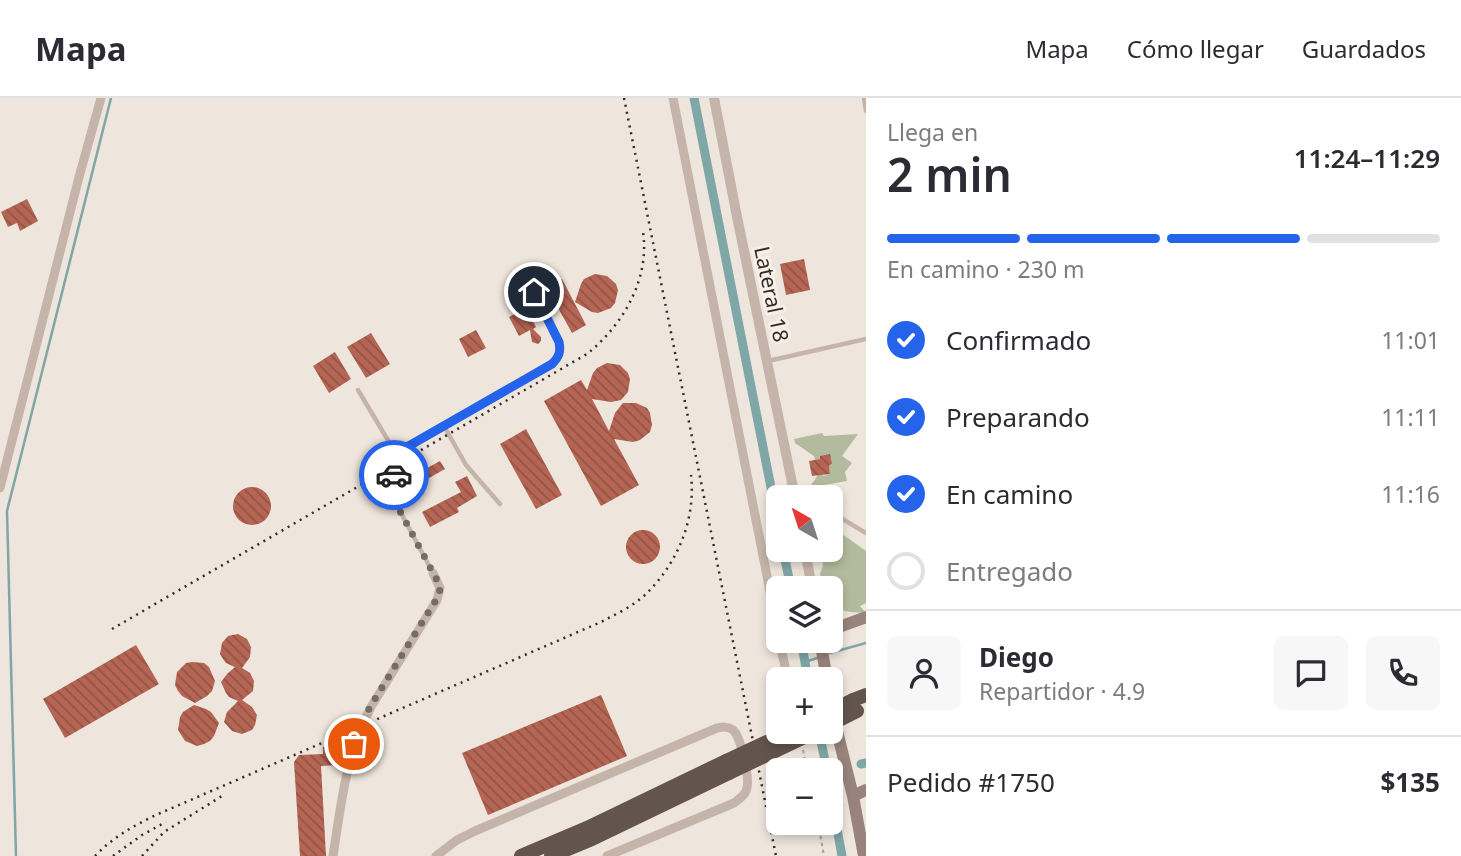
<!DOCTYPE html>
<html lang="es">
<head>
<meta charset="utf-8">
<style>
  :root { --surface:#fff; --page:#f7f7f7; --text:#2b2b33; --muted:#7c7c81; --line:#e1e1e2; --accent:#2563eb }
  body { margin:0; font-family:"Noto Sans",sans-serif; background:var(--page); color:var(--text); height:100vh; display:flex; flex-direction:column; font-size:26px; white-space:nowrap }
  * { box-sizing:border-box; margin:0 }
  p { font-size:23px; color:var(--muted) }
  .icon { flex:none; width:38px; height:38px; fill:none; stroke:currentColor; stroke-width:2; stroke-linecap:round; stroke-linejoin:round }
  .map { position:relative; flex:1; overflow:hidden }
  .sheet { display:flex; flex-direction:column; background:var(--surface); width:595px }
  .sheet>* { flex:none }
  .needle { width:46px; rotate:321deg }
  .controls { position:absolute; left:766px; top:387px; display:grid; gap:14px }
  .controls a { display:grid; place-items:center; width:77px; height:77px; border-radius:10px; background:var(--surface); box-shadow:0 4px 10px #0003; font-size:35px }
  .pin { position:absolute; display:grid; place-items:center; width:60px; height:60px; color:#fff; margin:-30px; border:4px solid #fff; border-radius:50%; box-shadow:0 2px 7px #0007 }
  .courier { position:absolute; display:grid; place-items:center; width:70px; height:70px; margin:-35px; border:5px solid #2563eb; border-radius:50%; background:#fff; color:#222; box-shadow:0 2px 9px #0007 }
  .overview em { font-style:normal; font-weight:600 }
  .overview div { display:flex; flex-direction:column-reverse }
  .overview { display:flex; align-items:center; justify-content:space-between; height:119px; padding:0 21px }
  h1 { font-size:46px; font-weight:600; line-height:52px }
  .bar { display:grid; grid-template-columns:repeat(4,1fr); gap:10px 7px; align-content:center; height:84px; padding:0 21px }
  .bar i { height:9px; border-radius:5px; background:var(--line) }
  .bar .active { background:var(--accent) }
  .bar p { grid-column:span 4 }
  .line { display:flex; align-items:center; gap:18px; padding:0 21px; border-top:2px solid var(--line) }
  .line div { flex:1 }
  .round { display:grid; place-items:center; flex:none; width:74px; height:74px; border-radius:10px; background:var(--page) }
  ol { padding:0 21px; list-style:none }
  li { display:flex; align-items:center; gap:21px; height:77px }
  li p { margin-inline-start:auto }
  li .icon { padding:7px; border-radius:50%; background:var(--accent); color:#fff; stroke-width:4 }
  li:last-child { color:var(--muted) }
  li i { width:38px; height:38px; border:4px solid var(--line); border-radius:50% }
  header { display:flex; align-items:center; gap:42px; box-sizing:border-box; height:98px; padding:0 35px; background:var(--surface); border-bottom:2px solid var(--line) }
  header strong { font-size:33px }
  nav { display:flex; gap:38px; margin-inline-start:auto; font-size:24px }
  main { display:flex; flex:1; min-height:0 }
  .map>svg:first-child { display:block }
  .grass { fill:#b3bb9e }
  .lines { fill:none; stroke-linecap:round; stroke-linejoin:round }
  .stream { stroke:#7fa7a7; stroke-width:2.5 }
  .canal { stroke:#7fa7a7; stroke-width:9 }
  .building { fill:url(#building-back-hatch) }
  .path { stroke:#b09f94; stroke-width:2; stroke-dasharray:3.5 3.5; stroke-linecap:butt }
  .service { stroke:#c5b4aa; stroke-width:4.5 }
  .minor { stroke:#c5b4aa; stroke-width:9 }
  .tertiary { stroke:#c5b4aa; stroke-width:10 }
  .secondary { stroke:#98847c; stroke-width:12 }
  .trunk { stroke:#63544e; stroke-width:14 }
  .rail { stroke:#332b28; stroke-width:2.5; stroke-dasharray:2 5; stroke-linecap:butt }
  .trunk-bridge { stroke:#63544e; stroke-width:14 }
  .done { stroke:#746c67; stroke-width:7; stroke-dasharray:0 12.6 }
  .route { stroke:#2563eb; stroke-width:9 }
  .labels { text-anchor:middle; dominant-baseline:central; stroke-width:6; stroke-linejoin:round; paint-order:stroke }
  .street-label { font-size:21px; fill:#332b28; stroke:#f7efe8 }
</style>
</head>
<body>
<header>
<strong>Mapa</strong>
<nav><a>Mapa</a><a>Cómo llegar</a><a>Guardados</a></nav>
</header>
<main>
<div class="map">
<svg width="866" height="758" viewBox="0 0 866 758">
  <defs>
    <pattern id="building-back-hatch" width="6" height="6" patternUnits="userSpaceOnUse" patternTransform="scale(1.75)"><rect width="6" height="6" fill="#b56553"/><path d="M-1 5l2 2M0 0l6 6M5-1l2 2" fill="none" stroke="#945345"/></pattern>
  </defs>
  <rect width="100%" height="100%" fill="#eee5dc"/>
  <path class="grass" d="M822,335L824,338L858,336L842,358L852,365L845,374L847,383L818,388L819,397L811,398L809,390L818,377L822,376L823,378L830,376L829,367L820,361L815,362L814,358L795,345L794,341Z
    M831,421H835L840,424L835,431L866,453V505L860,508L866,515C856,514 835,515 831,503C830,499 831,494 831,490H823L820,476L823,467L820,452H831Z"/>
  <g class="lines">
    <path class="stream" d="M830,555L866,545
      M805,564L817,560
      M16,758L7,413L111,0"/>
    <path class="canal" d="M694,0L779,430
      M783,452L791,490
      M801,542L808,581
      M819,634L827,672
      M861,666L866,665
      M831,698L842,758"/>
  </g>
  <path class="building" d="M27,101L38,123L20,133L17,125L8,129L1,114Z
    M804,161L810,192L786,197L780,166Z
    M595,176L607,178L616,186L618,192L615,205L611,210L598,215L592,214L575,204L581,186L584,181Z
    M562,181L586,227L572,235L547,190Z
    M526,210L536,229L533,231L541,239V243L538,246L532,244L530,232L519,238L509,219Z
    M476,232L486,250L468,259L459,241Z
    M371,235L390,266L366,280L347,249Z
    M335,254L351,281L329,295L313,268Z
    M607,265L620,267L628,275L630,281L628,294L621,302L611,304L592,301L609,333L615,315L623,305H636L647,310L650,315L652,327L650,334L640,342L633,344L614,341L639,387L601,408L544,303L581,282L587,292L593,275L597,270Z
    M526,331L562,397L536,411L500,346Z
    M830,356L832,366L829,367L830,376L812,378L809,363L820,361V358Z
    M440,363L445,371L413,389L409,380Z
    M467,378L477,398L457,410L459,414L430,429L422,414L461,394L455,384Z
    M233 408a19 19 0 1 1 38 0a19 19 0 1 1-38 0Z
    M626 449a17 17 0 1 1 34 0a17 17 0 1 1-34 0Z
    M238,536L247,541L251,549L250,559L242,570L250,575L254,583L253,593L242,602L252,609L257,617L255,627L252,632L242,636L232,633L224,624L227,614L238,603L229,599L226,595L221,584L227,576L235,569L226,565L223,561L220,556L222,545L228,538Z
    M136,547L159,586L65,640L43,601Z
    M192,564L204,565L209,569L215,583L212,593L207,598L195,605L182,598L178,593L175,587L177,574L186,565Z
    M601,597L627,658L488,717L462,655Z
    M194,607L206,611L211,614L219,625L214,638L210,643L204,646L197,648L185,643L178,632L180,619L183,614Z
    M336,648L337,667L321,668L326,758H300L294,664L299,657L323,656V649Z"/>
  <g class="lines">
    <path class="path" d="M803,652L807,672
      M818,724L824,758"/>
    <path class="service" d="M864,0L866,13
      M768,263L866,241
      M358,292L389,344L393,357L394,402L433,475
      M444,328L466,367L500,406
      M393,357L552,266C559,259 561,254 559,244L534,194
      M831,414L866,435"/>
    <path class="minor" d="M673,0L779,539
      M0,390L79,79L101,0
      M779,542L788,581
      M333,758C341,707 346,655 371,609L437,502L440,490L433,475
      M436,758L457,742L475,733L717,630C723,629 728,628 733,632C741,639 751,683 746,693C744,698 738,702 734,705L607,758"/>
    <path class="tertiary" d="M714,0L737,119L795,399
      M805,452L812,490"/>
    <path class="secondary" d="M831,532L866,519
      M820,542L827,581
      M831,603L837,633L853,698L864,758
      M853,698L866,692"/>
    <path class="trunk" d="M853,602L866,597
      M521,758L587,730L726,663
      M551,758L592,741L729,675"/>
    <path class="rail" d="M624,0L776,758
      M112,531L587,256C623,227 650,181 643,134
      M95,758C112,740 133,728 156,717L601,524C616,516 634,508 647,495C678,464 696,421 691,377
      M113,758L142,737L166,724
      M142,758L164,734L222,698"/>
    <path class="trunk-bridge" d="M831,613L853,602
      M831,626L857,613
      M726,663L788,634
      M729,675L815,634"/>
  </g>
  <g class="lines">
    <path class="done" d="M354,646L361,627L370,609L439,497L440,490L438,484L394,402V377"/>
    <path class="route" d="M394,377L393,357L552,266C559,259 561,254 559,244L534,194"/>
  </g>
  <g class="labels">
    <g class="street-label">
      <text transform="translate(772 196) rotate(78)">Lateral 18</text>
    </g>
  </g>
</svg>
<div class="controls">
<a><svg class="needle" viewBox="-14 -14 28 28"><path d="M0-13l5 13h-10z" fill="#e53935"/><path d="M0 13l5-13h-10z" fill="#7c7c81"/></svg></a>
<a><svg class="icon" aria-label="layers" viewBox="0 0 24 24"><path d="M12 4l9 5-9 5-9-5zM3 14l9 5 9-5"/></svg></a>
<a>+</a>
<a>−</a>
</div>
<div class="pin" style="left:354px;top:646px;background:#ea580c"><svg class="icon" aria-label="bag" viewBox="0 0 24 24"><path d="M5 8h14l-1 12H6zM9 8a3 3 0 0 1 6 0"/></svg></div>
<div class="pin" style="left:534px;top:194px;background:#1f2937"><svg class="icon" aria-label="home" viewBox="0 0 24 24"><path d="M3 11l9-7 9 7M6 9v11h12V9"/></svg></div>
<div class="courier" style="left:394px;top:377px"><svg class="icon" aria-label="car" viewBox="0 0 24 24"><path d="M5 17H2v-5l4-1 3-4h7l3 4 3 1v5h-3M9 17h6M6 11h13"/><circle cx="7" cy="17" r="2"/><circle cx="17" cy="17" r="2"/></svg></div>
</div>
<section class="sheet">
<div class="overview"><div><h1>2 min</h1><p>Llega en</p></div><em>11:24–11:29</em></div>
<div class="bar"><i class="active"></i><i class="active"></i><i class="active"></i><i></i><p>En camino · 230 m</p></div>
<ol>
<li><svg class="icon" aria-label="check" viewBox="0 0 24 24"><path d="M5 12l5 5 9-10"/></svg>Confirmado<p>11:01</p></li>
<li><svg class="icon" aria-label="check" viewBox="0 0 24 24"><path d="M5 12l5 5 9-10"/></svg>Preparando<p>11:11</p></li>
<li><svg class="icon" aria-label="check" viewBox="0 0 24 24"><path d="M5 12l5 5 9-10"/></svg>En camino<p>11:16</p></li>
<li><i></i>Entregado</li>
</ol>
<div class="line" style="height:126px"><a class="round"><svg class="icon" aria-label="person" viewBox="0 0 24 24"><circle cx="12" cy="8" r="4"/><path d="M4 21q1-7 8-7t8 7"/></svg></a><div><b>Diego</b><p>Repartidor · 4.9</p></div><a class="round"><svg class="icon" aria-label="chat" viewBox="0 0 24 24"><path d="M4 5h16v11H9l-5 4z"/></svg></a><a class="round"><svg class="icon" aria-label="phone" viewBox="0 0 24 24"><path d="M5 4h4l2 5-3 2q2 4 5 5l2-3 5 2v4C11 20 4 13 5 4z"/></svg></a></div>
<div class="line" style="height:91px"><div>Pedido #1750</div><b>$135</b></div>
</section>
</main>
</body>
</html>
